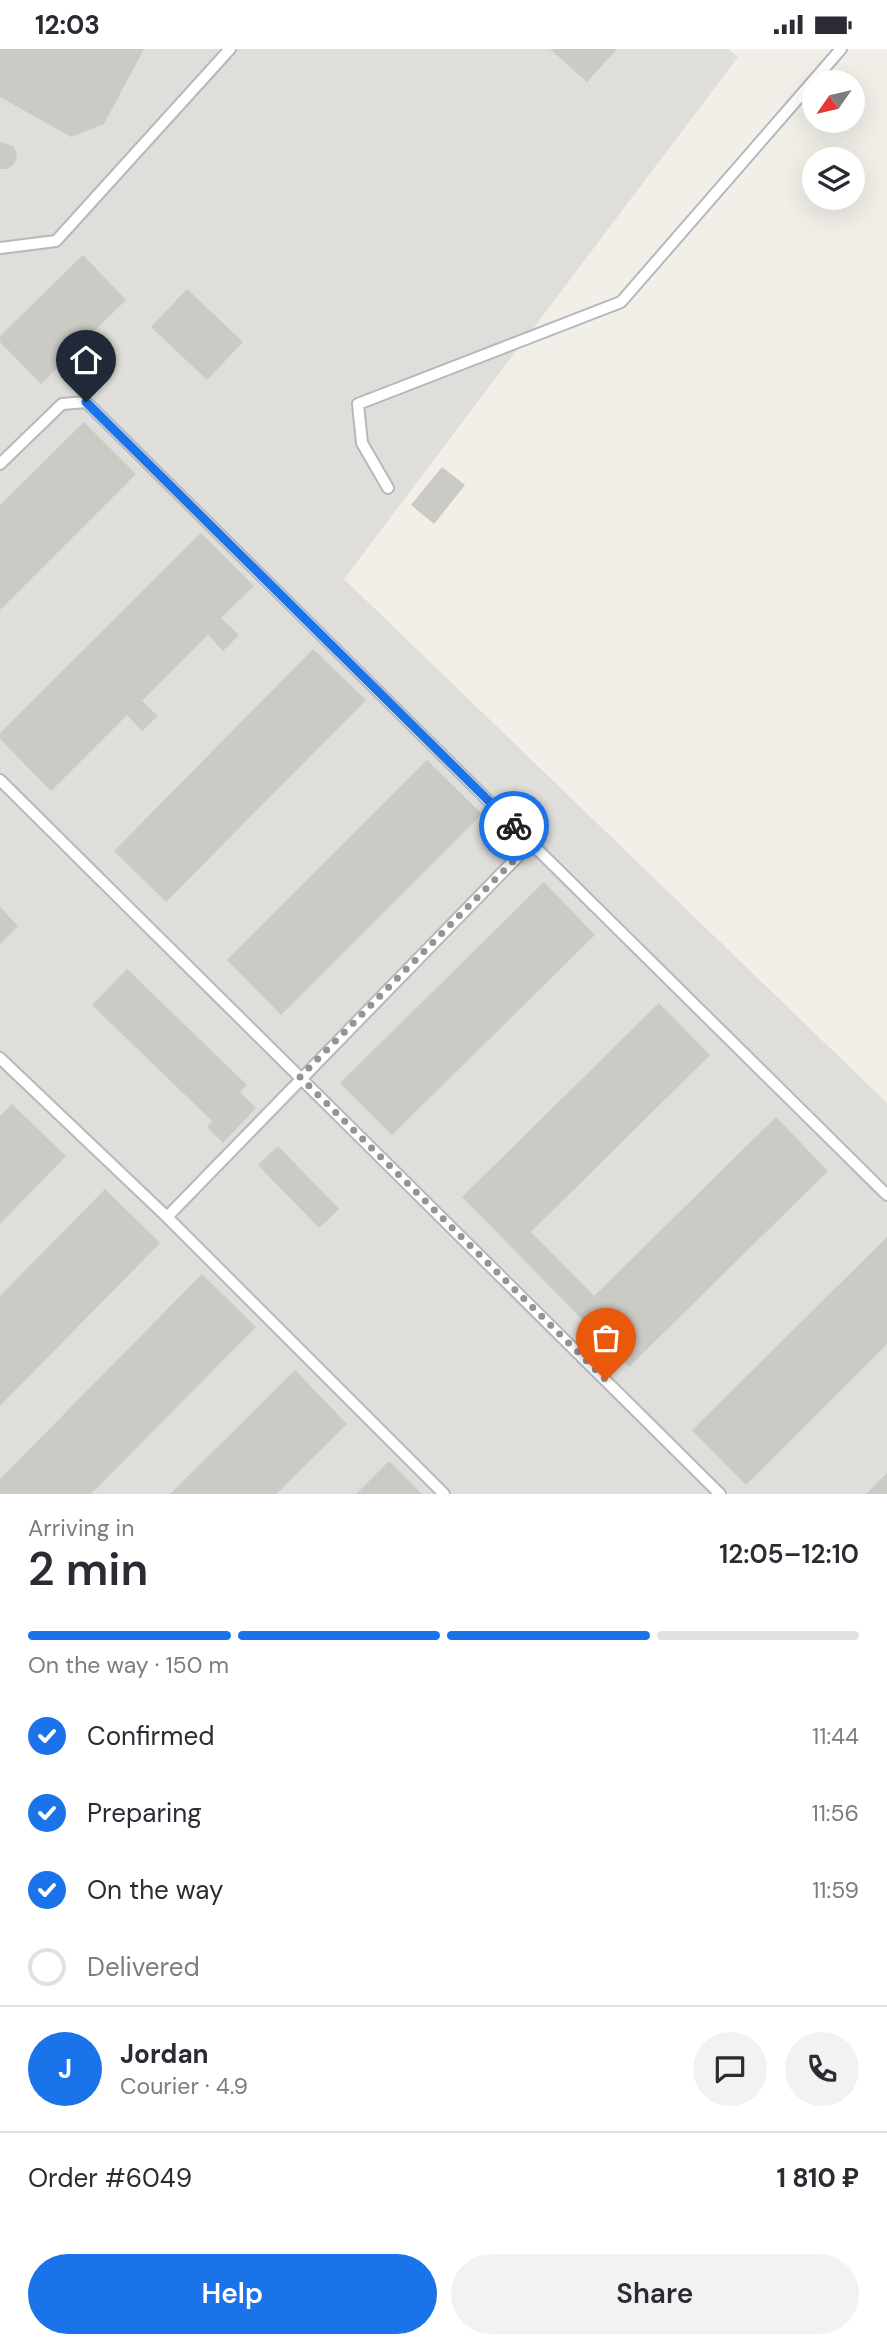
<!DOCTYPE html>
<html lang="en">
<head>
<meta charset="utf-8">
<style>
  :root { --surface:#fff; --page:#f2f2f3; --text:#2b2b33; --muted:#7c7c81; --line:#e1e1e2; --accent:#1a73e8 }
  body { margin:0; font-family:"DM Sans",sans-serif; background:var(--page); color:var(--text); height:100vh; display:flex; flex-direction:column; font-size:26px; white-space:nowrap }
  * { box-sizing:border-box; margin:0 }
  p { font-size:23px; color:var(--muted) }
  .icon { flex:none; width:38px; height:38px; fill:none; stroke:currentColor; stroke-width:2; stroke-linecap:round; stroke-linejoin:round }
  .map { position:relative; height:1445px; overflow:hidden }
  .details { display:flex; flex-direction:column; background:var(--surface); flex:1 }
  .details>* { flex:none }
  .needle { width:46px; rotate:236deg }
  .tools { position:absolute; left:802px; top:21px; display:grid; gap:14px }
  .tools a { display:grid; place-items:center; width:63px; height:63px; border-radius:50%; background:var(--surface); box-shadow:0 7px 28px #0002; font-size:35px }
  .pin { position:absolute; display:grid; place-items:center; width:60px; height:60px; color:#fff; margin:-72px -30px; border-radius:50% 50% 50% 0; rotate:-45deg; box-shadow:0 0 7px #0007 }
  .pin .icon { rotate:45deg }
  .courier { position:absolute; display:grid; place-items:center; width:70px; height:70px; margin:-35px; border:5px solid #1a73e8; border-radius:50%; background:#fff; color:#222; box-shadow:0 2px 9px #0007 }
  .head em { font-style:normal; font-weight:600 }
  .head div { display:flex; flex-direction:column-reverse }
  .head { display:flex; align-items:center; justify-content:space-between; height:119px; padding:0 28px }
  h1 { font-size:46px; font-weight:600; line-height:52px }
  .bar { display:grid; grid-template-columns:repeat(4,1fr); gap:10px 7px; align-content:center; height:84px; padding:0 28px }
  .bar i { height:9px; border-radius:5px; background:var(--line) }
  .bar .on { background:var(--accent) }
  .bar p { grid-column:span 4 }
  .line { display:flex; align-items:center; gap:18px; padding:0 28px; border-top:2px solid var(--line) }
  .line div { flex:1 }
  .round { display:grid; place-items:center; flex:none; width:74px; height:74px; border-radius:37px; background:var(--page) }
  ol { padding:0 28px; list-style:none }
  li { display:flex; align-items:center; gap:21px; height:77px }
  li p { margin-inline-start:auto }
  li .icon { padding:7px; border-radius:50%; background:var(--accent); color:#fff; stroke-width:4 }
  li:last-child { color:var(--muted) }
  li i { width:38px; height:38px; border:4px solid var(--line); border-radius:50% }
  .action { display:flex; gap:14px; margin-top:auto; padding:14px 28px }
  .action a { flex:1; height:80px; border-radius:42px; background:var(--accent); color:#fff; font-size:28px; font-weight:600; line-height:80px; text-align:center }
  .action a+a { background:var(--page); color:var(--text) }
  .status { display:flex; justify-content:space-between; align-items:center; height:49px; padding:0 35px; background:var(--surface); direction:ltr }
  .status svg { height:19px; fill:currentColor }
  .map>svg:first-child { display:block }
  .industrial { fill:#e0deda }
  .building { fill:#cccac5 }
  .lines { fill:none; stroke-linecap:round; stroke-linejoin:round }
  .lane-casing { stroke:#b5b8bc; stroke-width:14 }
  .lane { stroke:#fff; stroke-width:10 }
  .done { stroke:#929495; stroke-width:7; stroke-dasharray:0 12.6 }
  .route { stroke:#1a73e8; stroke-width:9 }
</style>
</head>
<body>
<div class="status"><b>12:03</b><svg viewBox="0 0 49 12"><path d="M0 12V9h3v3zM5 12V6h3v6zM10 12V3h3v9zM15 12V0h3v12zM26 1h20v11H26zM47 4h2v5h-2z"/></svg></div>
<div class="map">
<svg width="887" height="1445" viewBox="0 0 887 1445">
  <rect width="100%" height="100%" fill="#f1efe8"/>
  <path class="industrial" d="M0,0H728L738,8L344,530L887,1054V1445H0Z"/>
  <path class="building" d="M0,0H144L104,75L71,88L0,48Z
    M550,0H617L587,33Z
    M0,93L13,97L17,105L15,114L8,120H0Z
    M83,206L126,251L41,335L0,293V287Z
    M187,240L243,293L207,331L151,278Z
    M84,373L136,425L0,561V456Z
    M442,418L465,436L434,475L411,456Z
    M201,484L254,537L221,569L239,586L223,602L208,586L142,652L158,667L142,682L127,666L51,742L0,690V684Z
    M313,600L366,651L166,853L114,802Z
    M427,711L482,765L281,966L227,911Z
    M544,833L595,886L392,1086L340,1034Z
    M0,858L18,877L0,895Z
    M127,920L247,1036L240,1043L256,1059L223,1094L207,1078L212,1072L92,956Z
    M659,954L710,1006L531,1183L594,1247L776,1068L828,1122L629,1318L462,1148Z
    M12,1055L66,1107L0,1175V1067Z
    M278,1097L339,1160L319,1179L258,1116Z
    M105,1140L160,1194L0,1357V1247Z
    M887,1188V1295L746,1436L692,1381Z
    M202,1225L256,1278L91,1445H0V1430Z
    M295,1321L347,1375L276,1445H170Z
    M389,1412L422,1445H356Z
    M887,1424V1445H866Z"/>
  <g class="lines">
    <defs>
      <path id="lane" d="M0,199L56,192L230,0
        M0,415L62,355L86,353L531,794
        M388,439L362,394L358,355L621,253L841,0
        M0,731L720,1445
        M0,1009L167,1168
        M444,1445L167,1168L531,794L887,1146"/>
    </defs>
    <use href="#lane" class="lane-casing"/>
    <use href="#lane" class="lane"/>
  </g>
  <g class="lines">
    <path class="done" d="M514,777L531,794L300,1028L606,1331"/>
    <path class="route" d="M86,353L514,777"/>
  </g>
</svg>
<div class="tools">
<a><svg class="needle" viewBox="-14 -14 28 28"><path d="M0-13l5 13h-10z" fill="#e53935"/><path d="M0 13l5-13h-10z" fill="#7c7c81"/></svg></a>
<a><svg class="icon" aria-label="layers" viewBox="0 0 24 24"><path d="M12 4l9 5-9 5-9-5zM3 14l9 5 9-5"/></svg></a>
</div>
<div class="pin" style="left:606px;top:1331px;background:#ea580c"><svg class="icon" aria-label="bag" viewBox="0 0 24 24"><path d="M5 8h14l-1 12H6zM9 8a3 3 0 0 1 6 0"/></svg></div>
<div class="pin" style="left:86px;top:353px;background:#1f2937"><svg class="icon" aria-label="home" viewBox="0 0 24 24"><path d="M3 11l9-7 9 7M6 9v11h12V9"/></svg></div>
<div class="courier" style="left:514px;top:777px"><svg class="icon" aria-label="bike" viewBox="0 0 24 24"><circle cx="6" cy="16" r="4"/><circle cx="18" cy="16" r="4"/><path d="M6 16l4-8h5l3 8M10 8l3 8H6M13 5h3"/></svg></div>
</div>
<section class="details">
<div class="head"><div><h1>2 min</h1><p>Arriving in</p></div><em>12:05–12:10</em></div>
<div class="bar"><i class="on"></i><i class="on"></i><i class="on"></i><i></i><p>On the way · 150 m</p></div>
<ol>
<li><svg class="icon" aria-label="check" viewBox="0 0 24 24"><path d="M5 12l5 5 9-10"/></svg>Confirmed<p>11:44</p></li>
<li><svg class="icon" aria-label="check" viewBox="0 0 24 24"><path d="M5 12l5 5 9-10"/></svg>Preparing<p>11:56</p></li>
<li><svg class="icon" aria-label="check" viewBox="0 0 24 24"><path d="M5 12l5 5 9-10"/></svg>On the way<p>11:59</p></li>
<li><i></i>Delivered</li>
</ol>
<div class="line" style="height:126px"><b class="round" style="background:var(--accent);color:#fff">J</b><div><b>Jordan</b><p>Courier · 4.9</p></div><a class="round"><svg class="icon" aria-label="chat" viewBox="0 0 24 24"><path d="M4 5h16v11H9l-5 4z"/></svg></a><a class="round"><svg class="icon" aria-label="phone" viewBox="0 0 24 24"><path d="M5 4h4l2 5-3 2q2 4 5 5l2-3 5 2v4C11 20 4 13 5 4z"/></svg></a></div>
<div class="line" style="height:91px"><div>Order #6049</div><b>1 810 ₽</b></div>
<div class="action"><a>Help</a><a>Share</a></div>
</section>
</body>
</html>
